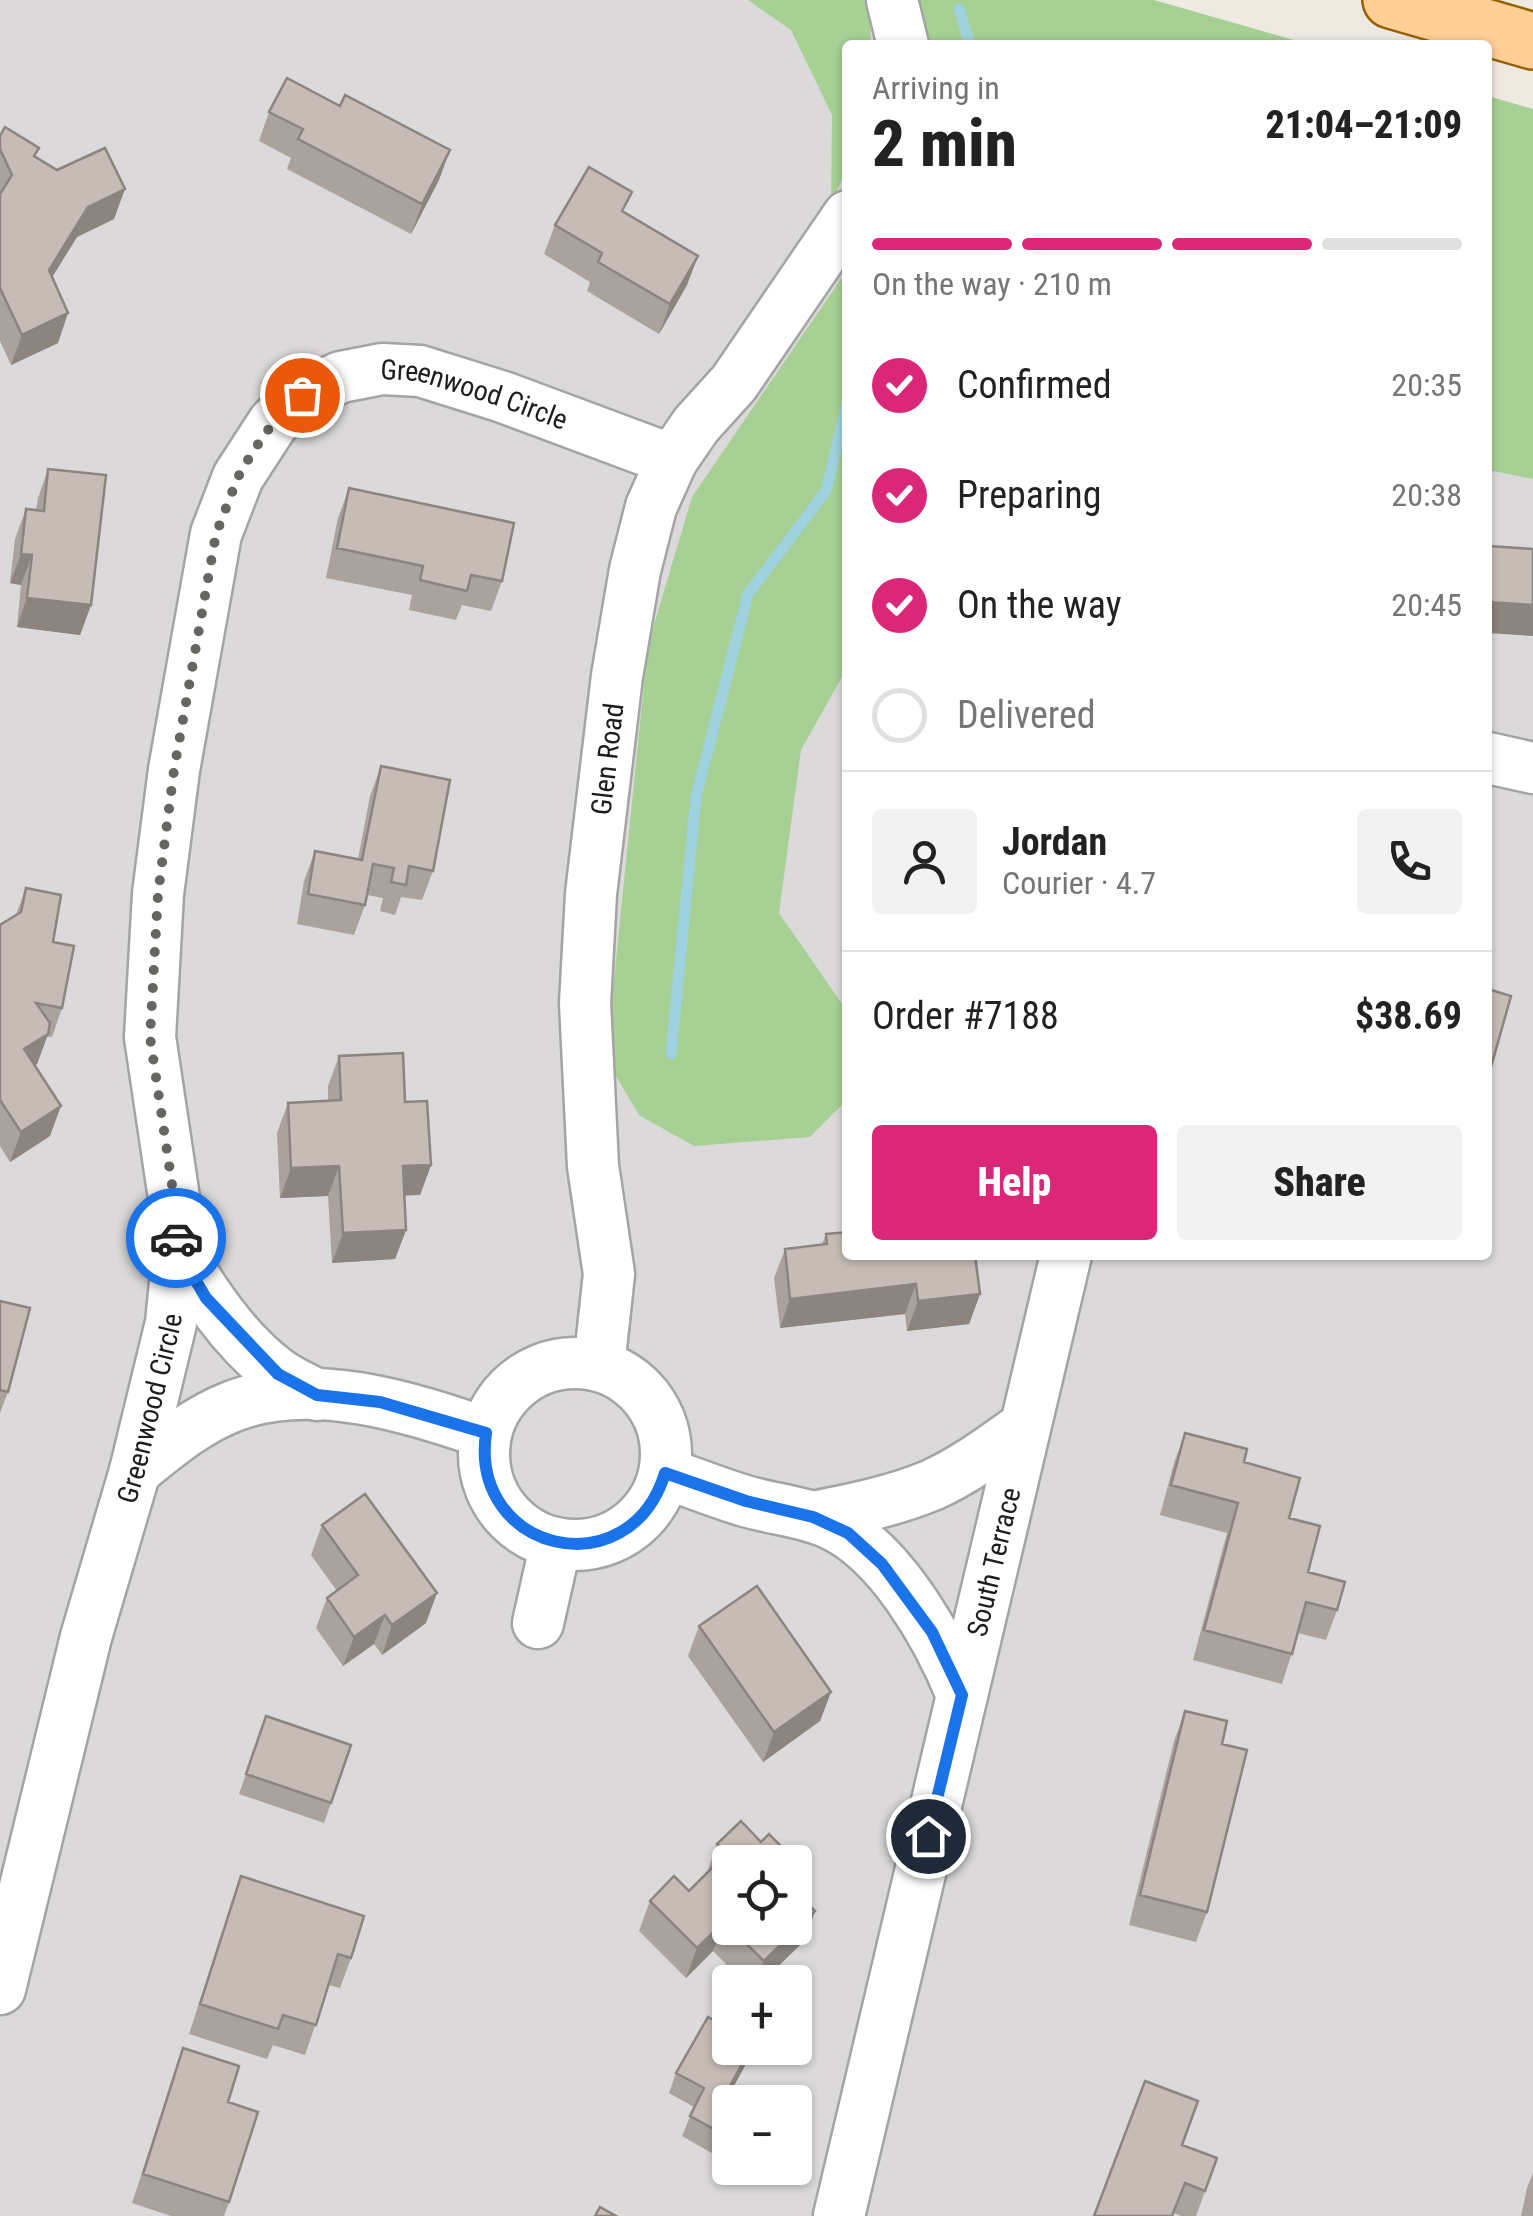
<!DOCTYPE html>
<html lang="en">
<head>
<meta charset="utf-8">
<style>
  :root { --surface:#fff; --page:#f2f2f2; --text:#222; --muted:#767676; --line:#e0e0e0; --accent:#db2777 }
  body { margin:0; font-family:"Roboto Condensed",sans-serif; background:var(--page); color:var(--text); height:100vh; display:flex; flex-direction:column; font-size:38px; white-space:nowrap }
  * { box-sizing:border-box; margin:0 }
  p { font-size:32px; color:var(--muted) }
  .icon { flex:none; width:55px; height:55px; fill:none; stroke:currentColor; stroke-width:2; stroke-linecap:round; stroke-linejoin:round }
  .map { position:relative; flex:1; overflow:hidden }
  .details { position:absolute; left:842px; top:40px; width:650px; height:1220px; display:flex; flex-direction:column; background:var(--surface); border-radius:10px; box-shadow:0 2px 8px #0004 }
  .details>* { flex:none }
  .fabs { position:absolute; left:712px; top:1845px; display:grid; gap:20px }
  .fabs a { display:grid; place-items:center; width:100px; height:100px; border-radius:10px; background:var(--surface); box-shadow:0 2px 8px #0004; font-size:50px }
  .pin { position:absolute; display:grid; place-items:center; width:85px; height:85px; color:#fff; margin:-42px; border:5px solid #fff; border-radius:50%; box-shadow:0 2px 10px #0007 }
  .courier { position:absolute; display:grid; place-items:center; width:100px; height:100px; margin:-50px; border:8px solid #1a73e8; border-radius:50%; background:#fff; color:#222; box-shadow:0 2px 12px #0007 }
  .headline em { font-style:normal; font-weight:800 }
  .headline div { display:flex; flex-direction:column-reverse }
  .headline { display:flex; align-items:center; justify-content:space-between; height:170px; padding:0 30px }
  h1 { font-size:65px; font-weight:800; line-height:75px }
  .bar { display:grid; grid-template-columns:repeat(4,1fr); gap:15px 10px; align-content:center; height:120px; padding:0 30px }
  .bar i { height:12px; border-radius:8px; background:var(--line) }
  .bar .current { background:var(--accent) }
  .bar p { grid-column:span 4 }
  .line { display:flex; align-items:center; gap:25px; padding:0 30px; border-top:2px solid var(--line) }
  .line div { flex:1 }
  .round { display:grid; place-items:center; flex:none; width:105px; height:105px; border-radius:10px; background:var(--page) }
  ol { padding:0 30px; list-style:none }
  li { display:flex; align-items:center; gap:30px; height:110px }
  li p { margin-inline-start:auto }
  li .icon { padding:10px; border-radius:50%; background:var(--accent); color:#fff; stroke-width:4 }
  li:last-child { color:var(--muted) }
  li i { width:55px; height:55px; border:5px solid var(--line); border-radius:50% }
  .button { display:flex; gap:20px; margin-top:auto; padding:20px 30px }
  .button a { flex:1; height:115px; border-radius:10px; background:var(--accent); color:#fff; font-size:40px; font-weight:800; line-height:115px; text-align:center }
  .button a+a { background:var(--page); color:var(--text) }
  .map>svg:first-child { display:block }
  .residential { fill:#dbd9d9; fill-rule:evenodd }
  .forest { fill:#a7d094 }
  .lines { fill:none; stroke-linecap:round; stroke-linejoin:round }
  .stream { stroke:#9fd2df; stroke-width:11 }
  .minor-casing { stroke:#a4a4a4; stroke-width:55 }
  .major-casing { stroke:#955f00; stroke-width:60 }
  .minor { stroke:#fff; stroke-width:50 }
  .major { stroke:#ffcf96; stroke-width:55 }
  .wall { fill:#aaa29c }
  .shaded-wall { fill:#8b847f }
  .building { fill:#c6bcb5; stroke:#8b847f; stroke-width:2.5 }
  .done { stroke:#666562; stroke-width:10; stroke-dasharray:0 18 }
  .route { stroke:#1a73e8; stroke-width:12 }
  .labels { text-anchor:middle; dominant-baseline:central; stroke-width:9; stroke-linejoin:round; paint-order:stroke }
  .street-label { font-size:28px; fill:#1d1d1d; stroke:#fff }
</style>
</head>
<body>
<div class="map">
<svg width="1533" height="2216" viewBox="0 0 1533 2216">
  <rect width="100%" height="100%" fill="#eeeae2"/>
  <path class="residential" d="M0,0H1135L1294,45H848V1255H1488V100L1533,113V2216H0ZM730,1862H795V1928H730ZM730,1982H795V2048H730ZM730,2102H795V2168H730Z"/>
  <path class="forest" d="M748,0H864L870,17L871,45H848L847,168L831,204L832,115L791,30Z
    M913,0H1154L1311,45H922Z
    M1488,96L1533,109V479L1488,470Z
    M847,270V668L801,750L779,913L847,1011V1100L810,1137L694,1146L639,1115L606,1059L648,645L692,497Z"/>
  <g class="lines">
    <path class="stream" d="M959,9L970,45
      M671,1054L696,797L748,594L826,491L848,399"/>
    <defs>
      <g id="minor">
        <path d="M892,0L903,45"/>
        <path d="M1488,758L1533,768"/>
        <path d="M176,1247C203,1292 233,1339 275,1371C287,1381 303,1387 317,1395"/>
        <circle cx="575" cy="1454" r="91"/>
        <path id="s1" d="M599,1366L609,1274L593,1166L585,1003L591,894L617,676L635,570L651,507L672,460L696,425L734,383L848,216"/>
        <path d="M135,1471C165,1447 195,1421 231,1407C310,1375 409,1407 486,1433"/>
        <path d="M665,1473C691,1482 718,1493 745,1501C772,1509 801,1511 827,1522C889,1548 938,1636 962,1695"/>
        <path d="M813,1517C853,1509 894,1501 932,1485C965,1470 995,1448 1024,1427"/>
        <path d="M538,1623L556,1543"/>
        <path id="s2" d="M0,1989L86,1637L135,1471L171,1323L176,1273L174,1198L150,1037L158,894L174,770L216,534L238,477L273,423L302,395L341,377L382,369L420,371L503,397L672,460"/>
        <path id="s3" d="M839,2216L1066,1255"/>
      </g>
      <path id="major" d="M1391,0L1533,41"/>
    </defs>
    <use href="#minor" class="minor-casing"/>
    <use href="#major" class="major-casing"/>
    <use href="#minor" class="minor"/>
    <use href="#major" class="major"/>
  </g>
  <path class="wall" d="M269,112L439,180L411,234L287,169L291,158L259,141Z
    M0,136L39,148L35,157L114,219L77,237L52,277L58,343L11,365L0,341Z
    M625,213L687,285L659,334L587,291L590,282L544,254L555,225Z
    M48,469L91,605L80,635L17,627L21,585L10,583L15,539L26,509L36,510L38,498Z
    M349,488L502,581L491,611L462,605L456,620L409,610L412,595L326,578L338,518Z
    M381,766L433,871L422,900L401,897L395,915L380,911L383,898L367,895L365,905L354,935L297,924L304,881L315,851L358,859L370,796Z
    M26,888L53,942L62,1008L52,1037H47L37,1064L34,1065L50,1136L10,1162L0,1146V925L16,915Z
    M339,1056L405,1102L431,1165L420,1195H405L406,1230L395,1259L332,1263L328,1196L280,1198L277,1133L288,1103L328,1101V1086Z
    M826,1234L980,1294L969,1324L907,1331L905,1314L780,1328L774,1278L785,1249L822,1244Z
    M0,1301L8,1392L0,1413Z
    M1185,1433L1244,1462L1289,1518L1308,1572L1337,1610L1326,1640L1298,1633L1282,1684L1193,1660L1227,1533L1160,1515L1174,1463Z
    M322,1525L426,1623L382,1655L374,1644L343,1666L316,1628L327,1598L337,1591L311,1555Z
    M699,1626L831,1692L820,1721L763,1762L688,1656Z
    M1185,1711L1207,1912L1196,1942L1129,1925L1174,1741Z
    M266,1716L331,1803L324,1823L239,1794Z
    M761,1842L794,1859L793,1862H730L804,1941L762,1982H744L713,1951L686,1978L639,1931L650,1901L689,1891L707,1873L717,1844Z
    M241,1876L351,1958L340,1988L329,1985L305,2055L273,2045L267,2059L189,2034Z
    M183,2048L228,2102L229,2202L224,2216H171L132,2203Z
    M730,2048H752L747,2062L729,2095L730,2145L722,2159L682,2136L694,2107L669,2093L676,2073Z
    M1182,2145L1217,2158L1196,2216H1181L1174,2213Z
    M1533,2173V2216H1521L1527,2188Z"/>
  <path class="shaded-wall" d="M450,150L439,180L411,234L422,204Z
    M125,189L114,219L77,237L38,300L49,270L88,207Z
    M698,256L687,285L659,334L670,304Z
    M68,313L58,343L11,365L22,335Z
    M21,554L32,555L21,585L10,583Z
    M27,598L91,605L80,635L17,627Z
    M1488,602L1533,605V636L1488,633Z
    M48,1034L37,1064L13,1079L24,1049Z
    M61,1106L50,1136L10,1162L21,1132Z
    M431,1165L420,1195L392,1196L403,1166Z
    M339,1166L328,1196L280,1198L291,1168Z
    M406,1230L395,1259L332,1263L343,1233Z
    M916,1284L905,1314L780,1328L790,1299Z
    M980,1294L969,1324L907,1331L918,1301Z
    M437,1593L426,1623L382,1655L392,1625Z
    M385,1615L374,1644L343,1666L354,1637Z
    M831,1692L820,1721L763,1762L774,1732Z
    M815,1911L804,1941L762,1982H756L764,1961Z
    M724,1922L713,1951L686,1978L697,1948Z
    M751,2048L747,2062L719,2113L726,2093Z"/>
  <path class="building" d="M287,78L340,106L345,95L450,150L422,204L298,139L303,129L269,112Z
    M5,127L39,148L34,156L57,170L105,148L125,189L88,207L49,270L68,313L22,335L0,288V194L12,175L0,149V136Z
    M589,167L632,192L622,211L698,256L670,304L598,262L602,253L555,225Z
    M48,469L106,475L91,605L27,598L32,555L21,554L26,509L44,511Z
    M349,488L514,523L502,581L471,575L467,591L420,580L423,566L337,548Z
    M1488,546L1533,549V605L1488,602Z
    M381,766L450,780L433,871L409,866L406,885L391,882L394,868L373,864L365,905L308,894L315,851L362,860Z
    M26,888L61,895L53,942L74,946L62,1008L36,1003L50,1023L48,1034L24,1049L61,1106L21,1132L0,1100V925L21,912Z
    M1488,989L1511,996L1491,1067L1488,1066Z
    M403,1053L405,1102L427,1101L431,1165L403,1166L406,1230L343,1233L339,1166L291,1168L288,1103L341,1100L339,1056Z
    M848,1232V1255H975L980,1294L918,1301L916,1284L790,1299L785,1249L827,1244L826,1234Z
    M0,1301L30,1308L8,1392L0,1390Z
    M1185,1433L1247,1449L1244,1462L1300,1478L1289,1518L1320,1526L1308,1572L1345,1582L1337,1610L1306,1602L1292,1654L1204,1630L1238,1503L1171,1485Z
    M365,1494L437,1593L392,1625L385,1615L354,1637L327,1598L358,1575L322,1525Z
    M757,1586L831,1692L774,1732L699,1626Z
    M1185,1711L1227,1721L1222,1744L1247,1750L1207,1912L1140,1895Z
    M266,1716L351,1745L331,1803L246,1774Z
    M741,1821L761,1842L769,1834L794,1859L790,1862H730V1928H795V1891L815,1911L764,1961L724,1922L697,1948L650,1901L674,1876L689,1891L727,1853L717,1844Z
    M241,1876L364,1916L351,1958L338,1954L316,2025L283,2015L278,2029L200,2004Z
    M708,2017L730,2029V2048H751L726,2093L744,2102H730V2138L690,2116L704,2088L676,2073Z
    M183,2048L239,2066L228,2102L258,2112L229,2202L143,2174Z
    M1145,2081L1198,2101L1182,2145L1217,2158L1205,2191L1185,2183L1172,2216H1094Z
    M600,2207L616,2216H595Z"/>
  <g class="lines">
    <path class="done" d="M176,1238L174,1198L150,1037L158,894L174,770L216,534L238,477L252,453L273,423L302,395"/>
    <path class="route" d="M176,1238V1247L206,1298L278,1374L317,1395L380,1402L486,1433C469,1552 629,1590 665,1473L746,1501L813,1517L848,1533L882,1564L932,1632L962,1695L928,1836"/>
  </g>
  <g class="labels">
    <g class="street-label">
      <text stroke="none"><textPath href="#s2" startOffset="1830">Greenwood Circle</textPath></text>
      <text stroke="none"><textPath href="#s1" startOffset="610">Glen Road</textPath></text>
      <text stroke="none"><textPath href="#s2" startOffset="600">Greenwood Circle</textPath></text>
      <text stroke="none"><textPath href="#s3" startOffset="672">South Terrace</textPath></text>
    </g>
  </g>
</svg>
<div class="fabs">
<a><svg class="icon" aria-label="locate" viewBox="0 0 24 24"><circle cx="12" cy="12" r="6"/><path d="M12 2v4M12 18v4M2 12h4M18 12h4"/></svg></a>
<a>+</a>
<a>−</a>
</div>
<div class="pin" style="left:302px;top:395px;background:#ea580c"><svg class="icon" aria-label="bag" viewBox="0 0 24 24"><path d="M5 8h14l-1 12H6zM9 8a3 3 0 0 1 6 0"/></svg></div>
<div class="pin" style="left:928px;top:1836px;background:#1f2937"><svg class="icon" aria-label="home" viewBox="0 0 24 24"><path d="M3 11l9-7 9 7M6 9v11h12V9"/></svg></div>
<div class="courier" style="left:176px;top:1238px"><svg class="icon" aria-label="car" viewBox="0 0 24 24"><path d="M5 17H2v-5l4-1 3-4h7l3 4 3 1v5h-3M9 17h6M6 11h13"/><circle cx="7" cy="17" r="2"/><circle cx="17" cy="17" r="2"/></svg></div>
<section class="details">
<div class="headline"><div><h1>2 min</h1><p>Arriving in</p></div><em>21:04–21:09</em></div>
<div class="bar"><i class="current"></i><i class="current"></i><i class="current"></i><i></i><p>On the way · 210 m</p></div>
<ol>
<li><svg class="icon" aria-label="check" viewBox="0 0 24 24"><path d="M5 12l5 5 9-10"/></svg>Confirmed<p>20:35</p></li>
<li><svg class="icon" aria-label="check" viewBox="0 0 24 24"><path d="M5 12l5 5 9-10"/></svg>Preparing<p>20:38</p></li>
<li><svg class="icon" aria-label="check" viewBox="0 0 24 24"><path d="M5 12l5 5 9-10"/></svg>On the way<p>20:45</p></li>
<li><i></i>Delivered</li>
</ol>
<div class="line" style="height:180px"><a class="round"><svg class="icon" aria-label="person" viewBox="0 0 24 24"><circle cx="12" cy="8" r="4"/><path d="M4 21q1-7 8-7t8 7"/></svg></a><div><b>Jordan</b><p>Courier · 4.7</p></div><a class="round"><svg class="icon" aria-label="phone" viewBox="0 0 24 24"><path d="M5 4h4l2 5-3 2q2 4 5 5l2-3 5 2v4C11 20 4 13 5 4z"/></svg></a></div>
<div class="line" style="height:130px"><div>Order #7188</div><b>$38.69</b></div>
<div class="button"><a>Help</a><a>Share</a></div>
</section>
</div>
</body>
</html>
